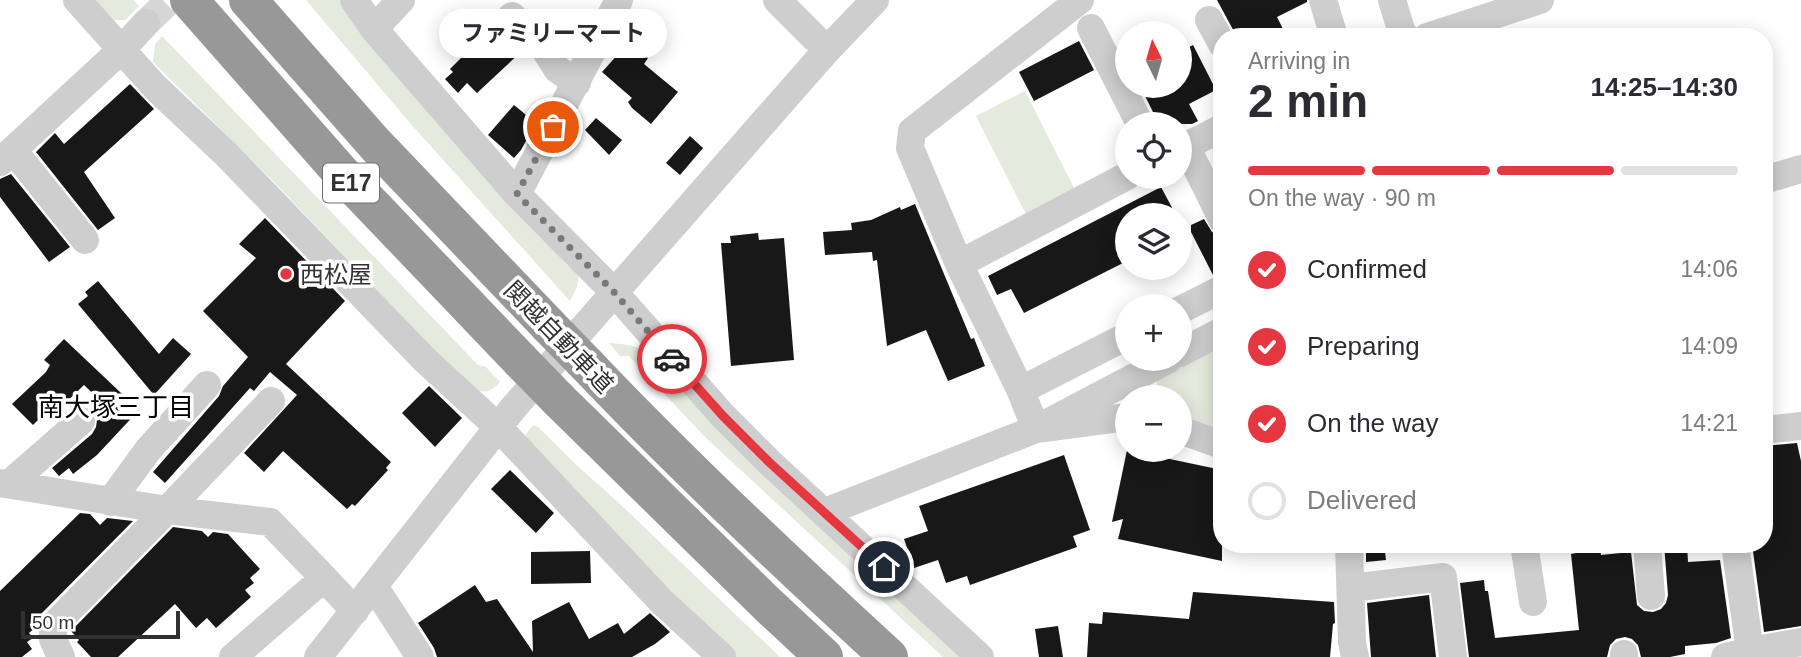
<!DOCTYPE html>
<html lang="en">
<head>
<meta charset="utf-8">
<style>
  :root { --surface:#fff; --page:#f7f7f7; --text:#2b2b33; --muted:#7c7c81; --line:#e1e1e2; --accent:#e4373f }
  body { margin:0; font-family:Helvetica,"Noto Sans JP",sans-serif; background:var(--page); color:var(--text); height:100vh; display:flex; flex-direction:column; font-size:26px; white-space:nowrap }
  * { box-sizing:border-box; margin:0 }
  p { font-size:23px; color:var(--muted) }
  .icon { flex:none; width:38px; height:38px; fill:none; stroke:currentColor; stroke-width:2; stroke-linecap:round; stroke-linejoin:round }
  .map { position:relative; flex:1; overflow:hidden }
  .drawer { position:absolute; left:1213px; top:28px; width:560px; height:525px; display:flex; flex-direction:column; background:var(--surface); border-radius:28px; box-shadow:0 4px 18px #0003 }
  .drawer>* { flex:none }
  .needle { width:46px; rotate:355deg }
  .fabs { position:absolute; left:1115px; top:21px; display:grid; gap:14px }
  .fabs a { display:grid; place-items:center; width:77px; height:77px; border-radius:50%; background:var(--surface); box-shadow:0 4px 18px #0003; font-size:35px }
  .scale { position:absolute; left:21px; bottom:18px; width:159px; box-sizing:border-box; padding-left:7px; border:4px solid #313131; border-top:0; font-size:19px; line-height:24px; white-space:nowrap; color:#313131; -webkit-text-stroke:5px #fff; paint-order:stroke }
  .pin { position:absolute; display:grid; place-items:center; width:60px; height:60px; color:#fff; margin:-30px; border:4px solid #fff; border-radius:50%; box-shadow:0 2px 7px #0007 }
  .courier { position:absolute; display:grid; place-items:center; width:70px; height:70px; margin:-35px; border:5px solid #e4373f; border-radius:50%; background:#fff; color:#222; box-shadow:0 2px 9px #0007 }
  .bubble { position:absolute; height:49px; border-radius:24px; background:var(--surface); box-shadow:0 4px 18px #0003; font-size:23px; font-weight:700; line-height:49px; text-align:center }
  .head em { font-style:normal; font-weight:700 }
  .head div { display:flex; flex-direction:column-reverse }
  .head { display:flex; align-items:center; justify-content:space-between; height:119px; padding:0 35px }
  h1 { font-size:46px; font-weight:700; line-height:52px }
  .bar { display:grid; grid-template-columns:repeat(4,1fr); gap:10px 7px; align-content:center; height:84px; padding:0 35px }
  .bar i { height:9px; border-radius:5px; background:var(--line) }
  .bar .active { background:var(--accent) }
  .bar p { grid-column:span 4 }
  ol { padding:0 35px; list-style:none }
  li { display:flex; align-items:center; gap:21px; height:77px }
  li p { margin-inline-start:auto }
  li .icon { padding:7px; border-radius:50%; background:var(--accent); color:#fff; stroke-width:4 }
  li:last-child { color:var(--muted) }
  li i { width:38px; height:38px; border:4px solid var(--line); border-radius:50% }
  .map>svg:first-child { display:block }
  .green { fill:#e4eadd }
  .building { fill:#181818 }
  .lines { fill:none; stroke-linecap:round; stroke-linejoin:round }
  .minor-tunnel { stroke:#d6d6d6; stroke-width:28; stroke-dasharray:28 14; stroke-linecap:butt }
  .minor { stroke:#cecece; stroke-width:28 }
  .highway { stroke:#989898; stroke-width:38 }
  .highway-bridge { stroke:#989898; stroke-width:38 }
  .done { stroke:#797979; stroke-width:7; stroke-dasharray:0 12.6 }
  .route { stroke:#e4373f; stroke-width:9 }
  .poi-dot { fill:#e4373f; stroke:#fff; stroke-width:2.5 }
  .labels { text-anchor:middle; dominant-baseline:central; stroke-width:7; stroke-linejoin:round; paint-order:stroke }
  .shield { fill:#fff; stroke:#6f6f6f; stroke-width:2 }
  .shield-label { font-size:23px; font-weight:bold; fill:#313131 }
  .poi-label { font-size:24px; fill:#313131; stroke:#fff; text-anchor:start }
  .street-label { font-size:24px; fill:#313131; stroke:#fff }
  .neighbourhood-label { font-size:26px; fill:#000; stroke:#fff }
</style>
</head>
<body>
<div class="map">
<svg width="1801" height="657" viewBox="0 0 1801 657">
  <rect width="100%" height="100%" fill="#fff"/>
  <path class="green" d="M90,0H133L139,6L125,20H109Z
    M306,0H345L539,233L567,265L579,274L577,287L570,301L410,123Z
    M162,36L478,365L486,367L500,382C490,394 483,393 470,388L274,182L153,62L155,44Z
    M1025,91L1077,194L1028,218L976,116Z
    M1221,342V430L1180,415V397H1157V379Z
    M609,343C626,344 637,345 651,356L723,429L972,657H943L705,437L629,356H620Z
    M533,425L538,427L572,461L621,505L780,657H735L696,621L527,444L526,434Z"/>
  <path class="building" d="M1217,0H1307V2L1277,17L1287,37H1237Z
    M498,24L523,50L477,93L467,83L458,93L445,79L453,72L450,69L487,32Z
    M1079,41L1094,70L1034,101L1019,72Z
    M629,42L648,58L644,64L678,92L651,124L632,108L628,102L632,98L602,72Z
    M1193,45L1216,90L1189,104L1198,121L1192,124H1159L1140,86H1180V52Z
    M130,84L154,109L84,172L115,218L98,230L36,152L55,133L64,144Z
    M514,105L536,123L521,150L514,158L488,135Z
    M596,118L622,140L609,155L585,130Z
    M690,136L703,148L680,175L666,163Z
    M11,174L70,247L49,262L0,197V179Z
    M1161,187L1176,215H1127V261L1024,313L1011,289L997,295L988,276Z
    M915,204L971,339L974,338L985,366L948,381L926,330L887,346L877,260L873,261L872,252L825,255L823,232L852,230L851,223L871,220L900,207L901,210Z
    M265,218L345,301L286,364L391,462L386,468L388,470L355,506L352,504L347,509L283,451L264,472L244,453L297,395L270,372L254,391L250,388L165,483L153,472L219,396L223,386L248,357L203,311L256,258L239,244Z
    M1204,219L1212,232L1222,236V273L1213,275L1191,232V225Z
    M758,233L759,240L784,238L794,360L731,366L721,243H731L730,236Z
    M98,281L159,354L173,338L191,354L154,395L78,304L88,296L85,292Z
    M64,339L139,410L97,455L73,474L69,468L59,476L52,468L92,434L96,427L97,420L108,408L84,385L55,413L50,408L33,425L12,404L46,372L50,365L44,360Z
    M429,386L462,418L435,447L402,413Z
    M1797,443L1801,461V626L1764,632L1752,544H1764V446Z
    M1127,450L1222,470V561L1118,539L1123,519L1112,522Z
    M1064,455L1090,530L1073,536L1077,547L970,585L967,576L946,583L938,560L914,568L904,539L928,531L919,506Z
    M510,470L554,513L536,533L491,489Z
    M80,513L90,514L100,525L107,518L133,521L41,614L36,627L29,633L33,638L27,642L32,649L22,657H0V591Z
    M173,527L202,531L208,537L213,532L228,534L260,569L250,578L254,583L245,590L251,597L216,628L207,618L196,628L175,604L118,657H91L77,642L79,640L71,631Z
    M1366,544H1384L1386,560L1366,562Z
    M1664,544H1687L1688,562L1720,560L1731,638L1716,643L1685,646V654L1670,657H1641L1638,645L1632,639L1625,637L1616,639L1610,645L1607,657H1469L1460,583L1484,580L1485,591H1488L1495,638L1579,630L1571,554L1576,553V549L1600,547L1601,555L1631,552L1637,605L1644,611L1653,612L1661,609L1666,603L1668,595Z
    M590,551L591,583L531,584V552Z
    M475,585L486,602L497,599L533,652L532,621L569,602L589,639L618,623L624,634L650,613L670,632L655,644L632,657H437L434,648L418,623Z
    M1193,592L1334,602L1335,623L1333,624L1330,657H1087L1089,623L1102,624L1103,612L1189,619Z
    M1429,595L1436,657H1371L1367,603Z
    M1058,626L1063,657H1039L1035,629Z"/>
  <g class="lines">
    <path class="minor-tunnel" d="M146,23L170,0"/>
    <path class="minor" d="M77,0L155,87L227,155L425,360L499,428L661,601L722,657
      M354,0L374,29L517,194L614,292L723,416L769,462L980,657
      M777,0L827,50
      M1080,0L912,131L910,148L959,264L1020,389L1036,429L1169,359
      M1323,0L1334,37
      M1392,0L1402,33L1406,37
      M512,16L544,48L557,69L577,83
      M1209,20L1222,44
      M1091,28L1140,124
      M374,29L401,0
      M1427,37L1540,0
      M1186,146L1222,219
      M1180,149L1222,128
      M13,150L85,240
      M0,162L121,50L146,23
      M1764,180L1801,169
      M517,194L619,0
      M959,264L1127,176
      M1180,310L1222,289
      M1180,353L1222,331
      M1031,385L1127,336
      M1180,430L1222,445
      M1764,430L1801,426
      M0,483L167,510L270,522L324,578
      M9,484L81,421
      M110,502L148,450L207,385
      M825,512L1036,429L1127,417
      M1349,544L1352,642L1355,657
      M1524,544L1533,602
      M1647,544L1651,596
      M1735,544L1750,651L1801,642
      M374,586L420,657
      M1351,588L1443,577L1453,657
      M1624,654V657
      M61,657L53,639V626L167,510L271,401
      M233,657L324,578L355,611
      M318,657L514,407L827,50L875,0
      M1725,657L1750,651"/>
    <path class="highway" d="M189,0L344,176L520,360
      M248,0L375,144L549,326
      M588,366C684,467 786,563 889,657
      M558,399L767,604L824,657"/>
    <path class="highway-bridge" d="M549,326L588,366
      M520,360L558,399"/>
  </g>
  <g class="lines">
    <path class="done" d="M553,127L517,194L614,292L672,359"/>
    <path class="route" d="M672,359L723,416L769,462L884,567"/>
  </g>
  <circle class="poi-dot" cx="286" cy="274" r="7"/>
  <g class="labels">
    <rect class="shield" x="323" y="163.5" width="56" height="39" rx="5"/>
    <g class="shield-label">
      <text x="351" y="183">E17</text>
    </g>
    <g class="poi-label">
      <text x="300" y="274">西松屋</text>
    </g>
    <g class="street-label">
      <text transform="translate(559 337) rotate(46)">関越自動車道</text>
    </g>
    <g class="neighbourhood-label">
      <text x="116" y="407">南大塚三丁目</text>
    </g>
  </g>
</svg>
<div class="fabs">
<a><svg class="needle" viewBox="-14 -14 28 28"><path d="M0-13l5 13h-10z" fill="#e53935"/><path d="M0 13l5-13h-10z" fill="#7c7c81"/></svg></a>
<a><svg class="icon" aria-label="locate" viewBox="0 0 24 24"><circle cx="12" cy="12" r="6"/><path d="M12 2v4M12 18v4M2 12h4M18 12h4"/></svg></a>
<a><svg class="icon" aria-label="layers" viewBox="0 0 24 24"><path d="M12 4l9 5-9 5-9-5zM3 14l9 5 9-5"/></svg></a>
<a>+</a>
<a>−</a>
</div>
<div class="scale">50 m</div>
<div class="pin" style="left:553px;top:127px;background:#ea580c"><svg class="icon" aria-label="bag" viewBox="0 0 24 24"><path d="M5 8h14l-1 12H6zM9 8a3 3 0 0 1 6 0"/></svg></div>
<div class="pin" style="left:884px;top:567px;background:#1f2937"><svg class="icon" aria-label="home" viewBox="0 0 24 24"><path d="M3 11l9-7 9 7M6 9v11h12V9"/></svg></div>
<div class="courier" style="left:672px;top:359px"><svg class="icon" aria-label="car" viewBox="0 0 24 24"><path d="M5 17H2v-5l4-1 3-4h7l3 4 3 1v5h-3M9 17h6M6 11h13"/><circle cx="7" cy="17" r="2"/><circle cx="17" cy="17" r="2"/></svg></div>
<div class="bubble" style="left:439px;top:9px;width:228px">ファミリーマート</div>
<section class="drawer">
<div class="head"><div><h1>2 min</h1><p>Arriving in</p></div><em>14:25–14:30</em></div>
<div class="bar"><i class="active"></i><i class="active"></i><i class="active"></i><i></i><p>On the way · 90 m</p></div>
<ol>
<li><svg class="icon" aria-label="check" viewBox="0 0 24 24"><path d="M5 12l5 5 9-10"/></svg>Confirmed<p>14:06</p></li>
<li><svg class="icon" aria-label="check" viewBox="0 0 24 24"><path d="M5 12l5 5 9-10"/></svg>Preparing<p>14:09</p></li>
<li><svg class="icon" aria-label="check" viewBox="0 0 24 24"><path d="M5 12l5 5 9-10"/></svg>On the way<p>14:21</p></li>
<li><i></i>Delivered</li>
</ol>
</section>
</div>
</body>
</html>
